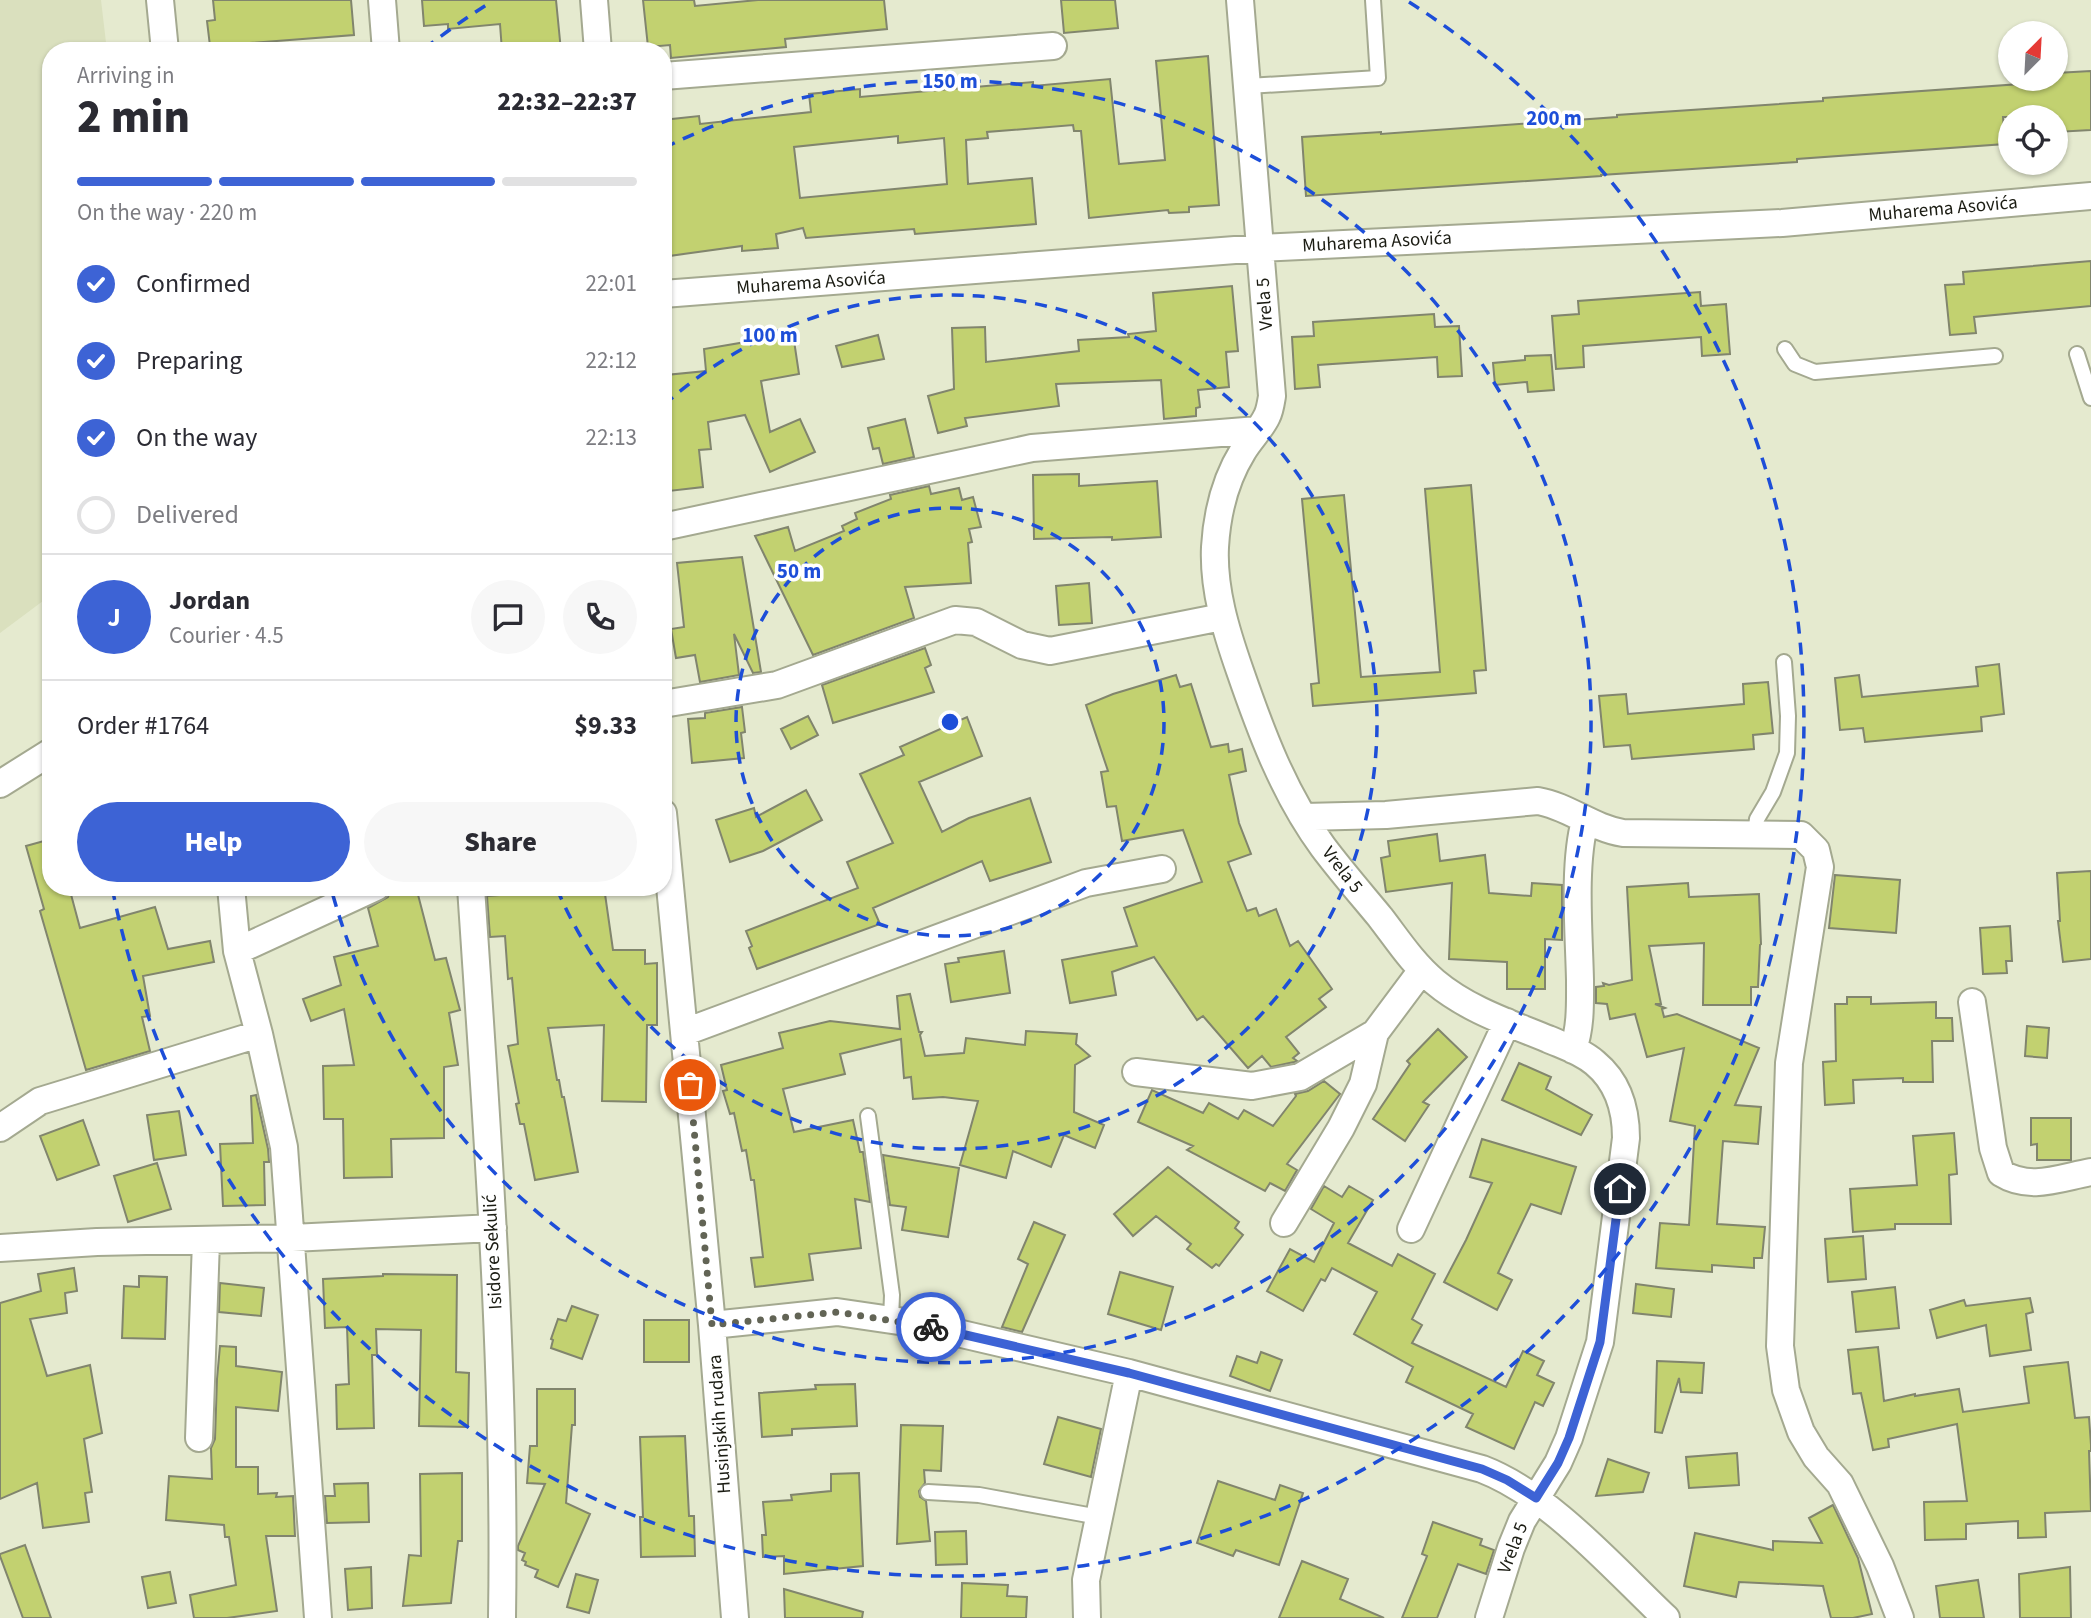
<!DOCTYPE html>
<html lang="en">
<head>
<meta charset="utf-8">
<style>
  :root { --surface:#fff; --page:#f7f7f7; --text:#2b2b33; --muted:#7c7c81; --line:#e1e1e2; --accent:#3d63d5 }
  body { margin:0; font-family:"Source Sans 3",sans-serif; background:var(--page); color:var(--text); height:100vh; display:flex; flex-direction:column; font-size:26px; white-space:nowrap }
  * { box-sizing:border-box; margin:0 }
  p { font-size:23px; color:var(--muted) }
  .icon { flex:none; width:38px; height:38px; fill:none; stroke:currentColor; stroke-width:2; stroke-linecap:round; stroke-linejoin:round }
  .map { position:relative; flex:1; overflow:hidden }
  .panel { position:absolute; left:42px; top:42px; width:630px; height:854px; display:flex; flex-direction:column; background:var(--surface); border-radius:28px; box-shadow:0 2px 5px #0004 }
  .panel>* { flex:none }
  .needle { width:46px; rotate:24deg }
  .tools { position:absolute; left:1998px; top:21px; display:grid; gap:14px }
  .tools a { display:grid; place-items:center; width:70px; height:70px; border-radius:50%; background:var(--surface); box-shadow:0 2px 5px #0004; font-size:35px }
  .pin { position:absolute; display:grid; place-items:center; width:60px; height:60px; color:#fff; margin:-30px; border:4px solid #fff; border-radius:50%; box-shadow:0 2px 7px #0007 }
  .courier { position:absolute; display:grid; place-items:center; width:70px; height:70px; margin:-35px; border:5px solid #3d63d5; border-radius:50%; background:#fff; color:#222; box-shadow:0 2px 9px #0007 }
  .headline em { font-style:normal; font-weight:800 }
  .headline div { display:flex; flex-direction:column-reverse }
  .headline { display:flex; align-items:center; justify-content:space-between; height:119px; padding:0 35px }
  h1 { font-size:46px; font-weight:800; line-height:52px }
  .bar { display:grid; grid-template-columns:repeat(4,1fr); gap:10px 7px; align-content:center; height:84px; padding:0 35px }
  .bar i { height:9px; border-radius:5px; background:var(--line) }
  .bar .current { background:var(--accent) }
  .bar p { grid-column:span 4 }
  .line { display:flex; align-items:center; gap:18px; padding:0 35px; border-top:2px solid var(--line) }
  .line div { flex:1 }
  .round { display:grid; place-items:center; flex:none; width:74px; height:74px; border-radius:37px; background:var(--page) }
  ol { padding:0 35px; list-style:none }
  li { display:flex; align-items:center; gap:21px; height:77px }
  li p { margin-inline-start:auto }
  li .icon { padding:7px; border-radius:50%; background:var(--accent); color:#fff; stroke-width:4 }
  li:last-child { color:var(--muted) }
  li i { width:38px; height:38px; border:4px solid var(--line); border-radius:50% }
  .action { display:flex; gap:14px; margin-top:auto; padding:14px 35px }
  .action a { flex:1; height:80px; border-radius:42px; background:var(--accent); color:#fff; font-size:28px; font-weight:800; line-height:80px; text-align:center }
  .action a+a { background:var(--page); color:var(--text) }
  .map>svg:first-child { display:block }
  .built { fill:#dae0be }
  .building { fill:#c2d170; stroke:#81856d; stroke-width:2; fill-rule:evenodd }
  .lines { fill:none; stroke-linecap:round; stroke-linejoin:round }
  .service-casing { stroke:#a4a990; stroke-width:18 }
  .minor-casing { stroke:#a4a990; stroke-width:30 }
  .service { stroke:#fff; stroke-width:14 }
  .minor { stroke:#fff; stroke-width:26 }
  .done { stroke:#626455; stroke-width:7; stroke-dasharray:0 12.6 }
  .route { stroke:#3d63d5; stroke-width:9 }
  .ring { fill:none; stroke:#1d4ed8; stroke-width:3.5; stroke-dasharray:12 9 }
  .labels { text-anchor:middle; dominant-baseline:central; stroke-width:7; stroke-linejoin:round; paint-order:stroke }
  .street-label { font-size:19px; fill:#1b1c13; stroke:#fff }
  .centre { fill:#1d4ed8; stroke:#fff; stroke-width:3.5 }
  .ring-label { font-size:21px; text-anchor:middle; font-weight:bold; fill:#1d4ed8; stroke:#fff; stroke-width:7; stroke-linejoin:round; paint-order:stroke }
</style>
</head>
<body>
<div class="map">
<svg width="2091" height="1618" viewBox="0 0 2091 1618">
  <rect width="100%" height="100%" fill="#e5eacf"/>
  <path class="built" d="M0,0H101L107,51H51V595L0,633Z"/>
  <path class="building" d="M213,0H351L354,35L210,46L207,21L215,20Z
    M422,0H556L561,51H502L500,24L448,29V24L424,26Z
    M643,0H694L695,6L758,0H884L887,29L785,39L786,47L671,58L670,45L648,47Z
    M1061,0H1115L1118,28L1064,33Z
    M1208,56L1219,205L1189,207V212L1169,213L1168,210L1089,218L1081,131H1074L1073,125L987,132L988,138L966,140L968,184L1032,178L1036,224L915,234L914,229L806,238L803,228L776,234L778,248L742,251V246L669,256L663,211V120L699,116L700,124L811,112L809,94L860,89V97L1033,82V86L1110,79L1119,164L1165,160L1156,61ZM898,136V143L944,138L947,184L800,198L794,147Z
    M2091,71V130L2056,132V117H2003L2005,144L1797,159V162L1601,175V176L1306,196L1302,137L1381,132V134L1617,117V115L1823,101V98L2020,84L2019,79H2056V73Z
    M2091,261V306L1974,317L1976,333L1950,335L1945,285L1964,284L1963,272Z
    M1232,286L1238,351L1226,352L1229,387L1198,390L1200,407L1196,408V416L1164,419L1161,380L1056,384L1059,406L965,418L967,426L938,433L928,396L954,389L952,328L985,327L986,362L1079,351L1078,340L1129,337L1128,334L1156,331L1153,293Z
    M1700,292L1701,306L1726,304L1730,354L1702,356L1701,337L1583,346L1584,367L1556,369L1552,316L1579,314L1578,301Z
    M1434,314L1435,327L1459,326L1462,376L1438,377L1437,357L1318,365L1320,387L1295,389L1292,337L1314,336L1313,322Z
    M793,334L799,374L761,381L770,432L800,419L815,452L770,472L745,415L708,422L711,449L699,450L703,487L669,491L665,458H663V412L670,411L666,375L706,371L704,349Z
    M878,335L884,359L842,367L836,346Z
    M1551,355L1554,390L1528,392L1527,382L1495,385L1493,363L1525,360V356Z
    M905,419L914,457L883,464L879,448L873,449L868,428Z
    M1079,474V486L1157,481L1161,537L1112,540V537L1034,539L1033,475Z
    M1471,485L1486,670L1474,671L1476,693L1313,706L1311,684L1319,683L1302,499L1344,495L1361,677L1440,672L1425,489Z
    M929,486L931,494L959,488L962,500L973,497L981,527L969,529L972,542L968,543L971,583L905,587L914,618L813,655L755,536L788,527L795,551L844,531L842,526L857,519L855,513L891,499L890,495Z
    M742,557L761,672L753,673L734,634L739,675L700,682L695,655L676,658L671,629L684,627L677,563Z
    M1089,583L1092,623L1059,625L1056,586Z
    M925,648L931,665L925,668L934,692L833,723L822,685Z
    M1999,664L2004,714L1981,717L1982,731L1865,742L1863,728L1840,730L1835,678L1859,675L1862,697L1978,686L1976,667Z
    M1176,675L1180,687L1191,684L1211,747L1228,744L1229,752L1242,749L1246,771L1229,775L1239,823L1251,854L1228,862L1247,911L1256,908L1259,916L1276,909L1290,946L1298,941L1332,989L1319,999L1326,1007L1286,1037L1299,1053L1293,1058L1297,1061L1294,1062L1271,1067L1262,1056L1248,1068L1203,1016L1197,1020L1154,957L1112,972L1116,995L1070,1003L1062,960L1137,946L1124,908L1202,882L1183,830L1122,841L1116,806L1107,807L1101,772L1108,771L1086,705L1113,694Z
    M1768,682L1773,733L1753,735L1754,749L1632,759L1630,745L1604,747L1599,696L1626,694L1628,714L1744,704L1743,684Z
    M742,707L745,732L741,733L744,758L692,763L688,719L705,718V713Z
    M808,716L818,735L791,749L781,729Z
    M967,717L982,756L919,782L942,832L969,818L1030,798L1051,862L990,881L982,861L873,908L880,924L757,969L749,948L752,946L746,931L858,888L847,862L893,843L860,774L904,755L900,747Z
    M806,790L822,820L763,851L730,862L716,820L754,808L756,817Z
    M1437,834L1440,861L1485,855L1489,893L1531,896L1532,883L1562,885V940L1545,939V989H1507V962L1449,959L1452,883L1386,892L1381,858L1390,856L1388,841Z
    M51,839V887H69L80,928L155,907L168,949L210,941L214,962L143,976L150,1016L142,1017L150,1051L86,1070L40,911L44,909L26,846Z
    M2091,871V959L2063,962L2058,921H2060L2057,873Z
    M1835,875L1900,880L1896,933L1829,928Z
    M1688,883L1689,897L1759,894L1761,944L1760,945L1758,987H1751V1005H1703L1704,943L1649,946L1661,1004H1655L1665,1008L1662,1009L1664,1017L1677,1014L1759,1048L1735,1105L1761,1107L1758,1144L1723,1141L1717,1224L1765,1227L1762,1258H1754V1268L1712,1265V1272L1656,1268L1660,1223L1689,1225L1695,1126L1670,1121L1684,1048L1647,1057L1635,1014L1610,1019L1607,1004L1596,1003V987L1604,986L1603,983L1609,985L1632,980L1627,887Z
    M392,887H416L435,960L446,958L460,1010L449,1013L458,1065L444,1067V1138L391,1139L392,1177L344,1178L343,1119H324L323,1066L354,1065L344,1009L311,1021L303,999L341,985L334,957L378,946L368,908L388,897Z
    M604,887L613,950H645V964L657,963V1025H647L646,1102L602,1101L604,1025L548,1028L557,1080H559L562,1097H564L578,1172L535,1180L524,1124H520L516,1104L519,1103L508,1046L518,1044L512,978L508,979L505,936L490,937L487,896Z
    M2010,926L2012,961H2006L2007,973L1983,974L1980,928Z
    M1004,951L1010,993L951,1002L945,964L959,962L958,958Z
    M910,994L919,1032H922L920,1035L925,1056L964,1053L966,1038L1025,1045L1026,1031L1077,1034L1076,1044L1090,1056L1075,1065L1074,1112L1104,1125L1095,1148L1064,1135L1051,1167L1013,1151L1006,1178L960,1165L978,1101L943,1097L913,1099L911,1077L904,1078L901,1039L840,1054L845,1074L783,1089L794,1132L853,1120L860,1152H863L870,1202L855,1199L861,1248L809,1254L813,1280L755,1287L751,1258L763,1257L754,1180H751L746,1150L742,1151L734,1113L730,1114L723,1091L727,1090L721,1065L783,1048L779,1033L830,1021L900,1029L897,996Z
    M1847,997H1871V1004L1936,1002V1018H1952L1953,1041H1932L1933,1082H1903V1078L1853,1080L1854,1103L1825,1105L1823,1062L1836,1061L1835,1004H1847Z
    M2027,1026L2049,1028L2047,1058L2025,1056Z
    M1438,1029L1467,1057L1423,1102L1429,1105L1405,1141L1373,1119L1410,1064L1407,1061Z
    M1519,1063L1551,1077L1546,1089L1592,1115L1581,1135L1502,1100Z
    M1324,1081L1340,1094L1287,1164L1297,1170L1285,1191L1270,1183L1265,1191L1187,1150L1193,1146L1138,1122L1152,1090L1203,1113L1209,1103L1238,1119L1244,1110L1273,1126L1296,1096L1295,1094L1308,1091Z
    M256,1095L268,1149L269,1162H264L265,1205L223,1206L220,1144L253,1143L251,1096Z
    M179,1111L186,1155L154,1160L147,1115Z
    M2031,1118H2071V1160H2037V1144L2031,1145Z
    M83,1120L99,1165L57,1180L40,1136Z
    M1954,1133L1957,1174L1949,1175L1951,1224H1895V1229L1853,1232L1850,1189L1917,1185L1913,1136Z
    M1482,1139L1576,1167L1561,1214L1531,1204L1498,1273L1512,1280L1497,1310L1444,1282L1466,1240L1492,1183L1470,1177Z
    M883,1155L959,1168L948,1237L902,1230L906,1207L890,1205Z
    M157,1163L171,1209L128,1222L114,1176Z
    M1168,1167L1239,1222L1235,1228L1243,1235L1219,1266L1216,1264L1212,1268L1187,1249L1191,1244L1156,1216L1133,1236L1114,1214Z
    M1324,1186L1342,1197L1349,1186L1373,1200L1348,1243L1392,1266L1398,1254L1435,1274L1412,1319L1422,1325L1412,1343L1506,1387L1523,1351L1544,1361L1537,1375L1554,1383L1543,1406L1535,1402L1514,1449L1466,1427L1473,1414L1406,1382L1413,1367L1354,1334L1377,1292L1332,1268L1325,1281L1321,1279L1303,1311L1267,1291L1290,1249L1314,1262L1334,1223L1311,1209Z
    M1034,1222L1065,1235L1022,1332L1002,1327L1028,1264L1018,1259Z
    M1863,1236L1866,1279L1828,1282L1825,1239Z
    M74,1268L77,1291L65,1293L67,1313L30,1319L47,1376L90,1365L102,1433L84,1439L92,1492L85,1493L89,1522L43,1528L37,1483L0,1499V1303L41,1291L38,1274Z
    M1120,1272L1173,1287L1161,1330L1108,1314Z
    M383,1274L457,1275L456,1372L469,1373L468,1427L419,1426L421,1330L376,1329L377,1355H372L374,1428L337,1429L336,1385L349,1384L347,1327L325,1328L323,1279L383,1276Z
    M139,1276L167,1277L165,1339L122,1338L124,1286L139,1287Z
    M220,1283L264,1288L261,1316L219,1312Z
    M1636,1284L1674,1289L1671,1317L1633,1313Z
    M1895,1287L1899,1328L1856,1332L1852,1292Z
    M2030,1298L2033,1312L2026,1314L2031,1350L1990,1356L1986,1325L1937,1338L1930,1310L1964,1300L1966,1306Z
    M572,1306L598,1315L582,1359L551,1348L553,1340L551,1339L558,1319L566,1321Z
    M644,1320H689V1362H644Z
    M220,1346L236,1347V1366L282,1372L278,1411L236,1407V1467H258V1494L277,1493L276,1497L293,1496L295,1536H266L277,1611L227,1618H194L190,1595L236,1585L229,1537H225L224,1525L166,1520L169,1476L212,1479L211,1448L215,1439L217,1379Z
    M1878,1347L1884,1401L1915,1394V1396L1959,1389L1963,1412L2029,1403L2024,1367L2068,1362L2075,1418L2089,1417L2091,1445V1451H2089L2091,1511L2045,1513L2046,1537L2018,1538V1521L1966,1524V1539L1925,1540L1924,1502L1967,1501L1957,1424L1888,1439L1889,1447L1873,1450L1861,1393L1853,1394L1848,1350Z
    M1261,1352L1282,1360L1270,1391L1230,1376L1237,1356L1257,1363Z
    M1657,1361L1704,1363L1702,1393L1681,1392L1679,1378L1662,1433L1655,1432Z
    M855,1384L857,1426L792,1429V1435L762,1437L759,1393L816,1389L815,1385Z
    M537,1389H575V1425H572L566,1503L590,1514L558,1587L535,1577L538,1570L525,1565L526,1562L522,1560L525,1553L518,1550V1546L545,1484L527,1483L530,1446H537Z
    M1058,1417L1101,1429L1091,1477L1044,1464Z
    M901,1425L943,1426L941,1471L924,1470L925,1483L919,1491L920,1497L926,1501L930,1541L897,1544Z
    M685,1436L689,1516H694L695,1556L641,1557L640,1517H643L640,1437Z
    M1737,1453L1739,1485L1689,1488L1686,1457Z
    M1608,1459L1649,1473L1643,1492L1596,1496Z
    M462,1473V1541H458L451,1603L403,1606L409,1555L421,1556L420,1474Z
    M859,1473L863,1566L784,1574V1556L763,1557L762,1535H766L763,1502L792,1500L791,1495L831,1491V1474Z
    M1218,1481L1275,1500L1280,1485L1303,1493L1279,1565L1236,1550L1233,1556L1197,1543Z
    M368,1483L369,1522L327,1523L325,1496H335L334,1484Z
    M1833,1505L1858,1558L1872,1614L1853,1618H1831L1823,1586L1739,1582L1736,1597L1684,1586L1695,1533L1773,1550V1541L1822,1543L1809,1518Z
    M1433,1522L1482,1539L1480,1545L1494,1550L1486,1574L1458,1564L1437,1618H1402L1427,1556L1422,1554Z
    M966,1531L967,1564L936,1565L935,1532Z
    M25,1545L51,1618H23L0,1556V1554Z
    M1302,1561L1348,1579L1340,1599L1384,1618H1279Z
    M371,1567L372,1608L348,1610L345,1569Z
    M2070,1567L2071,1618H2020L2019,1574Z
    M170,1572L176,1603L148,1608L142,1577Z
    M576,1574L598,1580L589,1613L567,1607Z
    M1978,1580L1984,1618H1940L1936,1586Z
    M962,1583L1008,1585L1007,1596L1027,1597L1026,1618H961Z
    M784,1589L863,1612L862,1618H785Z"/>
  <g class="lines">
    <defs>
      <path id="service" d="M1248,86L1378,78L1373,0
        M1785,349L1795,364L1815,372L1995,356
        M2077,354L2091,398
        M1755,834L1757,819L1773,792L1787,753L1788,716L1784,662
        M868,1116L892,1295L891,1320
        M928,1492L979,1495L1099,1517"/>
      <path id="minor" d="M160,0L165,51
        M382,0L386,51
        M594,0L598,51
        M1240,0L1272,396C1271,402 1270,410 1267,416C1261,429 1250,439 1243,451C1225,480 1217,513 1215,547C1213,589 1226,631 1240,671C1261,732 1284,794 1323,847C1341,871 1361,894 1380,917C1397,939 1413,964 1435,982C1467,1009 1509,1023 1548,1039C1564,1046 1581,1051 1595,1063C1618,1082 1626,1109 1626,1138L1600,1342L1569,1438L1558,1463L1522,1521L1511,1548L1489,1618
        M663,76L1053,46
        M663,294L1261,248L1782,223L2091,196
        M663,527L1032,448L1258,430
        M663,704L777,685L955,620L976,622L1022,645L1050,651L1222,617
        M0,784L51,752
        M663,813L712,1325L735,1618
        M1304,817L1386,815L1538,801C1568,806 1592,828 1623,833L1801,835L1816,850L1820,867L1789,1063L1780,1346L1786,1390L1801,1432L1816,1457L1840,1484L1880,1566L1900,1618
        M231,887L237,951L259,1034L284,1147L318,1618
        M471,887C487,1130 506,1374 502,1618
        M237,951L376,887
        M1972,1002L1993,1148L2001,1173C2030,1191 2059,1178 2091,1172
        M685,1032L1086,883L1162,869
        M1573,1050C1581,1026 1580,1004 1580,980C1579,933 1573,865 1585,821
        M1136,1072L1252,1086L1300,1077L1375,1033L1422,970
        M0,1128L40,1101L259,1034
        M1284,1223L1341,1128L1363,1084L1375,1033
        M1411,1229L1507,1022
        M0,1248L97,1242L292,1238L493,1228
        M712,1325L837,1312L919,1324L1129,1373L1482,1469C1550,1495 1613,1568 1666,1618
        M199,1438L206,1241
        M1087,1618L1086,1580L1129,1373"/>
    </defs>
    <use href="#service" class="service-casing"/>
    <use href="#minor" class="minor-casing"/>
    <use href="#service" class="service"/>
    <use href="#minor" class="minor"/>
  </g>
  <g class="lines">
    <path class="done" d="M690,1085L712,1325L837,1312L931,1327"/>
    <path class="route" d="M931,1327L1129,1373L1482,1469L1507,1480L1536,1498L1558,1463L1569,1438L1600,1342L1620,1189"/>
  </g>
  <g class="ring">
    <circle cx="950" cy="722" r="214"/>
    <path d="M664 405A427 427 0 1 1 557 889"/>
    <path d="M664 148A641 641 0 1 1 331 888"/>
    <path d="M424 49A854 854 0 0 1 491 2M1409 2A854 854 0 1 1 113 892"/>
  </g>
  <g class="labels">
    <g class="street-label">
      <text transform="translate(1943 209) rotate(-5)">Muharema Asovića</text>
      <text transform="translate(1377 242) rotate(-3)">Muharema Asovića</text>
      <text transform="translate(811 283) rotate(-4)">Muharema Asovića</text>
      <text transform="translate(1265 304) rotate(-94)">Vrela 5</text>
      <text transform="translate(1342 870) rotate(52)">Vrela 5</text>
      <text transform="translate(493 1252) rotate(-93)">Isidore Sekulić</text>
      <text transform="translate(720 1424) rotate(-94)">Husinjskih rudara</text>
      <text transform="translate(1513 1548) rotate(-69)">Vrela 5</text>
    </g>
  </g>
  <circle cx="950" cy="722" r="10" class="centre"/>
  <g class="ring-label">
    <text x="950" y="88">150 m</text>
    <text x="1554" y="125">200 m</text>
    <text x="770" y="342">100 m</text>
    <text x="799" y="578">50 m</text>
  </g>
</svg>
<div class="tools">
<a><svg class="needle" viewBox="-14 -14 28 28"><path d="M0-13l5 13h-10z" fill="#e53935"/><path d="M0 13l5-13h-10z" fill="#7c7c81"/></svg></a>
<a><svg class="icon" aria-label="locate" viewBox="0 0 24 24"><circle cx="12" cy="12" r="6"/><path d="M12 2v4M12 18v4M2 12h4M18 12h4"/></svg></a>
</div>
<div class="pin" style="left:690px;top:1085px;background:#ea580c"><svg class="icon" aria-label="bag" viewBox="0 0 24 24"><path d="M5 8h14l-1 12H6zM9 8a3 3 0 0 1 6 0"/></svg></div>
<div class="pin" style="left:1620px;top:1189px;background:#1f2937"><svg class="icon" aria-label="home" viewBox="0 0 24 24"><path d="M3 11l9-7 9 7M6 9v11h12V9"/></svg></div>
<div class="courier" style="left:931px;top:1327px"><svg class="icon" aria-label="bike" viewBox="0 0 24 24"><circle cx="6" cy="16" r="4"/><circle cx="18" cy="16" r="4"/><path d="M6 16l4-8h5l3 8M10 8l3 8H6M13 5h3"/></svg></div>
<section class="panel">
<div class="headline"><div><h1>2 min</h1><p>Arriving in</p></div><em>22:32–22:37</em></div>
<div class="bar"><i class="current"></i><i class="current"></i><i class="current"></i><i></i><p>On the way · 220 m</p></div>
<ol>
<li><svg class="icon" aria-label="check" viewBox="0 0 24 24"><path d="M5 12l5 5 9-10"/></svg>Confirmed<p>22:01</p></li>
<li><svg class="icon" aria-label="check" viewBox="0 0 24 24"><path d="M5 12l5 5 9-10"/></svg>Preparing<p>22:12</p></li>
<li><svg class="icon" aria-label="check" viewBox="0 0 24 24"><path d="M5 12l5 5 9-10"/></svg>On the way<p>22:13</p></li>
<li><i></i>Delivered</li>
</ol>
<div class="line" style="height:126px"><b class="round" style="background:var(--accent);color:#fff">J</b><div><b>Jordan</b><p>Courier · 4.5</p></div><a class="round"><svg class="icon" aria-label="chat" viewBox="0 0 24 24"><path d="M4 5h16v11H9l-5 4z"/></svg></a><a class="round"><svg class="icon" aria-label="phone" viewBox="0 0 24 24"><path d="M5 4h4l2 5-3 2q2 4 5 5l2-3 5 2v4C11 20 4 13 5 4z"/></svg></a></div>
<div class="line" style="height:91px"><div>Order #1764</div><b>$9.33</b></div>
<div class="action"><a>Help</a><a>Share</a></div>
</section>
</div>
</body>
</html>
